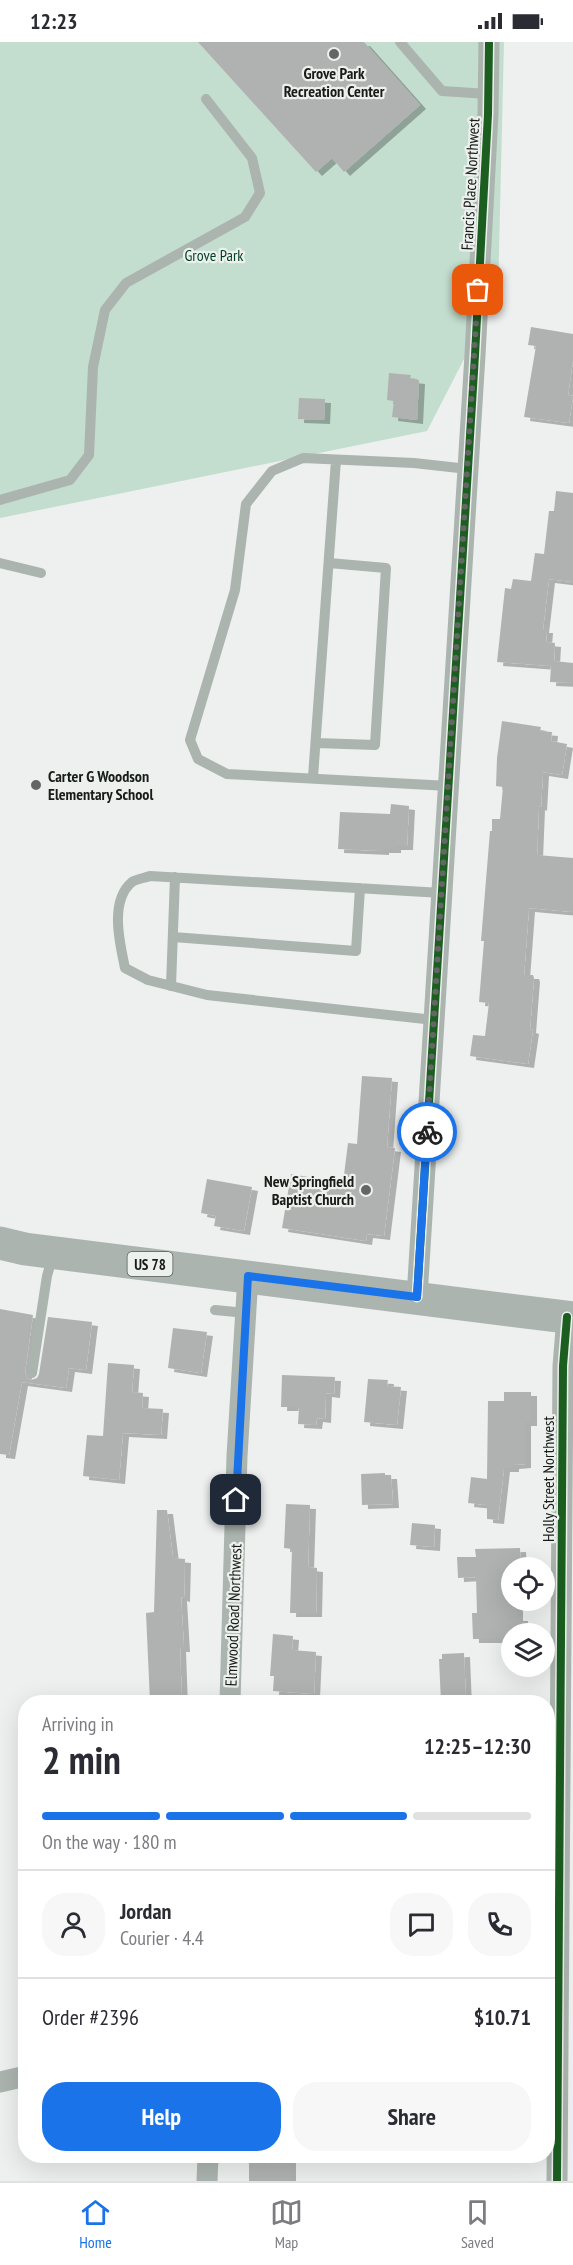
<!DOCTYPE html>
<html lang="en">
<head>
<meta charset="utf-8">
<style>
  :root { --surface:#fff; --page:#f7f7f7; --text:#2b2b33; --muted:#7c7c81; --line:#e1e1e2; --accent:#1a73e8 }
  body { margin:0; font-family:"PT Sans Narrow",sans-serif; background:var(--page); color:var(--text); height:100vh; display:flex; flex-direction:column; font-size:22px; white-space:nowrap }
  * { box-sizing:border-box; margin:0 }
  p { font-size:20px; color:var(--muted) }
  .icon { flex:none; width:33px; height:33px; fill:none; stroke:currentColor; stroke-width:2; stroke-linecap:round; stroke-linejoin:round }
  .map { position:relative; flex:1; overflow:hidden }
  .side { position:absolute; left:18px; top:1653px; width:537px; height:468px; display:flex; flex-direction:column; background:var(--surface); border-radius:24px; box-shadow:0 6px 24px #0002 }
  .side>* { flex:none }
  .controls { position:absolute; left:501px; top:1515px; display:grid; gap:12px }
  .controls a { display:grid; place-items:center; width:54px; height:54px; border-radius:50%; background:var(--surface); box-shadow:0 6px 24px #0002; font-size:30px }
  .pin { position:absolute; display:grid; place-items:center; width:51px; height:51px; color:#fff; margin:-26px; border-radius:12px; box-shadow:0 3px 9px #0006 }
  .courier { position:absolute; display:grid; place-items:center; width:60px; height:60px; margin:-30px; border:4px solid #1a73e8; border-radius:50%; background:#fff; color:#222; box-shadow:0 2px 8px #0007 }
  .overview em { font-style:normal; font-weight:600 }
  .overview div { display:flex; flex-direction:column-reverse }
  .overview { display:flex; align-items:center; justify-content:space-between; height:102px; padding:0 24px }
  h1 { font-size:39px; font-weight:600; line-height:45px }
  .bar { display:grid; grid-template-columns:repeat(4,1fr); gap:9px 6px; align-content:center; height:72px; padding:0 24px }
  .bar i { height:8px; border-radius:4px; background:var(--line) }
  .bar .active { background:var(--accent) }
  .bar p { grid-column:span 4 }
  .line { display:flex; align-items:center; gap:15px; padding:0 24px; border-top:2px solid var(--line) }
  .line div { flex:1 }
  .round { display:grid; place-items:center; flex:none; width:63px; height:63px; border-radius:24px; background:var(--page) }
  .primary-button { display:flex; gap:12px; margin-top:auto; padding:12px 24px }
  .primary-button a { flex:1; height:69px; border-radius:24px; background:var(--accent); color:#fff; font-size:24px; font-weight:600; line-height:69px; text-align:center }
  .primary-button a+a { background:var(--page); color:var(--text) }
  .status { display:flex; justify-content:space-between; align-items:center; height:42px; padding:0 30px; background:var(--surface); direction:ltr }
  .status svg { height:16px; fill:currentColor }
  .dock { display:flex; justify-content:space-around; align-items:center; height:84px; border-top:2px solid var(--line); background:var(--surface); font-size:16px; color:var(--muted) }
  .dock a { display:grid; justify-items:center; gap:3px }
  .dock .active { color:var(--accent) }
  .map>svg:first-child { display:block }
  .green { fill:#c3ddce }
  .building { fill:#b0b2b1; filter:url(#shadow) }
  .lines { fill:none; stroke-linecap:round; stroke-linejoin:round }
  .service { stroke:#abb4ae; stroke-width:10 }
  .minor { stroke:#abb4ae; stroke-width:21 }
  .primary { stroke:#acb4b0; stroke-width:33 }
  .cycleway-casing { stroke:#ecf1ee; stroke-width:11 }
  .cycleway { stroke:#1b5e20; stroke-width:8 }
  .done { stroke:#636664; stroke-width:6; stroke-dasharray:0 10.8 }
  .route { stroke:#1a73e8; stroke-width:8 }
  .poi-dot { fill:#636664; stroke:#ecf1ee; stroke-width:2 }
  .labels { text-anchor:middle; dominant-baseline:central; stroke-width:4.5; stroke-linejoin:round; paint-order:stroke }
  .shield { fill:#ecf1ee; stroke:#585b59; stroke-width:1.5 }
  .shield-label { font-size:15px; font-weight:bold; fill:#191b19 }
  .poi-label { font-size:16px; font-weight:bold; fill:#191b19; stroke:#ecf1ee }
  .street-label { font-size:16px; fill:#191b19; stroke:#ecf1ee }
  .park-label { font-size:16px; fill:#003e25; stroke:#ecf1ee }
</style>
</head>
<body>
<div class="status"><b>12:23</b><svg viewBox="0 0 49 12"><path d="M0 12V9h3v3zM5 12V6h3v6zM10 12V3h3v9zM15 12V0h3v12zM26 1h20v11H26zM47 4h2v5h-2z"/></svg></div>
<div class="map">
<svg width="573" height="2139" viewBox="0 0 573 2139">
  <defs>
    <filter id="shadow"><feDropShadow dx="6" dy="4" stdDeviation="0" flood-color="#0004"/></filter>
  </defs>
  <rect width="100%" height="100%" fill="#edf0ee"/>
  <path class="green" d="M0,0H504L498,251L427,389L0,476Z"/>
  <path class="building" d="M198,0H364L420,63L344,130L332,116L316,130Z
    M531,285L573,292V318L568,353L573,354L569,381L524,375L536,304L528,303Z
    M389,331L411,333L410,337L419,338L417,378L392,375L394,359L387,358Z
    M299,356L325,357L324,378L298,377Z
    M556,449L573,451V540L549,537L543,587H547L546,600L555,601L554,619L573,621V641L550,640L551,624L497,620L505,546L511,547L513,537L531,539L535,511L544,512L549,469H554Z
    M502,679L541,685L540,689L552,690L551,699L567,702L562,733L543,730L541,765L539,764L537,813L573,816V870L529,866L524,933H533L534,936L530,987L533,988L528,1022L470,1014L473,993L485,994L489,961L479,960L484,899H481L490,789H492V777H500L503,745L496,744L497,716Z
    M391,762L409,764L407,804H395V807H383V809L338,807L340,770L390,772Z
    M362,1034L392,1036L387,1105L395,1106L384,1194L367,1192L366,1199L282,1186L291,1132L343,1141L348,1101L357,1102Z
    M207,1137L252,1145L244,1189L214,1184L216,1174L201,1171Z
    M0,1267L33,1273L25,1330L27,1336L31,1338L37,1336L39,1332L48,1275L92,1280L86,1328L69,1326L66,1346L22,1340L9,1413L0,1412Z
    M173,1286L207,1290L201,1331L168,1326Z
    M108,1321L134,1323L132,1350L143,1351L142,1366L163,1367L161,1393L123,1391L119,1438L83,1434L87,1393L103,1394Z
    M282,1333L335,1335L334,1352L326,1351L325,1377L317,1376L316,1383L298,1382L299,1365H281Z
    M368,1337L388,1338L387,1344L401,1345L397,1383L364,1380Z
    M504,1350H531V1380H525V1422L513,1423V1426H504L498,1478L487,1477V1463L468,1461L471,1435L487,1437L488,1359H504Z
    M385,1431V1433H391L393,1462L362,1463L361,1432Z
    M286,1462L310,1463L308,1525L317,1526L316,1571H290L292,1507L284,1506Z
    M157,1468H167L173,1516L185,1517L184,1556L181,1555L184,1606H180L182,1660H150L146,1571L154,1570Z
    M412,1481L435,1483L434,1505L410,1503Z
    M520,1506L521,1526H512V1563H517V1575H522V1592H512V1597H473L472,1571H477L476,1535L458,1536L457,1515H476L475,1507Z
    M273,1592L293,1594L292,1608L316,1610L314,1652L273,1649L274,1634H270Z
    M464,1611L466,1660H441L439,1617H442V1612Z
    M249,2114H290V2139H249Z"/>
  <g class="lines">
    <path class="service" d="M400,0L442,49L488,52
      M0,458L70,438L89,413L93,325L105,268L126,241L245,175L260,151L252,116L206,57
      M0,521L41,531
      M316,701L375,703L386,526L329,521
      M313,735L336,418
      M449,744L227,732L198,717L190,698L235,548L246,462L272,429L303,416L414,421L468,427
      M173,895L356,909L360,846
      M171,944L175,835
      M434,978L207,953L148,938L125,926C120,902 109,859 132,840C136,837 145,836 150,834L442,851
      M215,1268L246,1271
      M32,1331L47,1234L53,1213"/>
    <path class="minor" d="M417,1255L475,313L488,72L489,0
      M230,1660L237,1414L248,1234
      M0,2040L26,2034
      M207,2139L208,2114
      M557,2139L563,1324L567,1275"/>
    <path class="primary" d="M0,1201L25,1207L573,1276"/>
    <defs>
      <path id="cycleway" d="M417,1255L475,313L488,72L489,0
        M557,2139L563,1324L567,1275"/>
    </defs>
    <use href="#cycleway" class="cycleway-casing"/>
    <use href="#cycleway" class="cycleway"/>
  </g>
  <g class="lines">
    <path class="done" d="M427,1090L478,248"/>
    <path class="route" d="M236,1458L248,1234L417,1255L427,1090"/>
  </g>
  <g class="poi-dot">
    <circle cx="334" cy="12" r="6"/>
    <circle cx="36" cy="743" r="6"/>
    <circle cx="366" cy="1148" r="6"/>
  </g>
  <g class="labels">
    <rect class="shield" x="127.5" y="1210" width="45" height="24" rx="4.5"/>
    <g class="shield-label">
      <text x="150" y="1222">US 78</text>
    </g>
    <g class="poi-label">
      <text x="334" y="31">Grove Park<tspan x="334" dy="18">Recreation Center</tspan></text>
      <text x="48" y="734" text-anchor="start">Carter G Woodson<tspan x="48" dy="18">Elementary School</tspan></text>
      <text x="354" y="1139" text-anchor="end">New Springfield<tspan x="354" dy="18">Baptist Church</tspan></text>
    </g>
    <g class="street-label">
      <text transform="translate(470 142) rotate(-87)">Francis Place Northwest</text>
      <text transform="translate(548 1437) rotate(-90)">Holly Street Northwest</text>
      <text transform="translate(233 1573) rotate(-88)">Elmwood Road Northwest</text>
    </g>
    <g class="park-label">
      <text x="214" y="213">Grove Park</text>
    </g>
  </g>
</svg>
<div class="controls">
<a><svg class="icon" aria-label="locate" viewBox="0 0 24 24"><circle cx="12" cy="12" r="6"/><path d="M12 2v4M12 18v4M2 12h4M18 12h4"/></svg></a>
<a><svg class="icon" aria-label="layers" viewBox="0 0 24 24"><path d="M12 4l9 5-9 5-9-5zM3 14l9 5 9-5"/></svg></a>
</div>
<div class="pin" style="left:478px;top:248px;background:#ea580c"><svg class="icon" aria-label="bag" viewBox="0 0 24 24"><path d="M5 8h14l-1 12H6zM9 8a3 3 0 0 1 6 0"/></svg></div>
<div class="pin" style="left:236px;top:1458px;background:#1f2937"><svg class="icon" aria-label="home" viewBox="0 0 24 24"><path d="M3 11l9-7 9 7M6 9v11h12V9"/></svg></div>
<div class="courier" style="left:427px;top:1090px"><svg class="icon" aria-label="bike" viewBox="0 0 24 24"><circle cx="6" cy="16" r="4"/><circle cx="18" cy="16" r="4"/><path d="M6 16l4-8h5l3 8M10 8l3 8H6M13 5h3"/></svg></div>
<section class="side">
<div class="overview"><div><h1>2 min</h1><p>Arriving in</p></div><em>12:25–12:30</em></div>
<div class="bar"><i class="active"></i><i class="active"></i><i class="active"></i><i></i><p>On the way · 180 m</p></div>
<div class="line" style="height:108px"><a class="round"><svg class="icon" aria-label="person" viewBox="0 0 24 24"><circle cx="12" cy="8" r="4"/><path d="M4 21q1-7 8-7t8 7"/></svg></a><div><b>Jordan</b><p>Courier · 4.4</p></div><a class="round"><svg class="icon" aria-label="chat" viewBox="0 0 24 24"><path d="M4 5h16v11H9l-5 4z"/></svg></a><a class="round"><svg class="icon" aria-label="phone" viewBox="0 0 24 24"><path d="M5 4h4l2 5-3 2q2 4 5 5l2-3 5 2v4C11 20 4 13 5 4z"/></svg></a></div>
<div class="line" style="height:78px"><div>Order #2396</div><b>$10.71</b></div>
<div class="primary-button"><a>Help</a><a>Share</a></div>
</section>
</div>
<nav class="dock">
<a class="active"><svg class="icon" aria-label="home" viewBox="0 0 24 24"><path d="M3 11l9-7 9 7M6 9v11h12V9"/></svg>Home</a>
<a><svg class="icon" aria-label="map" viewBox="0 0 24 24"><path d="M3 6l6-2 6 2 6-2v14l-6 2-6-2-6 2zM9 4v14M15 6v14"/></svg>Map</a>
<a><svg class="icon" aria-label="saved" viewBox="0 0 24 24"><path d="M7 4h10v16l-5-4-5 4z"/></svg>Saved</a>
</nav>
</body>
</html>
